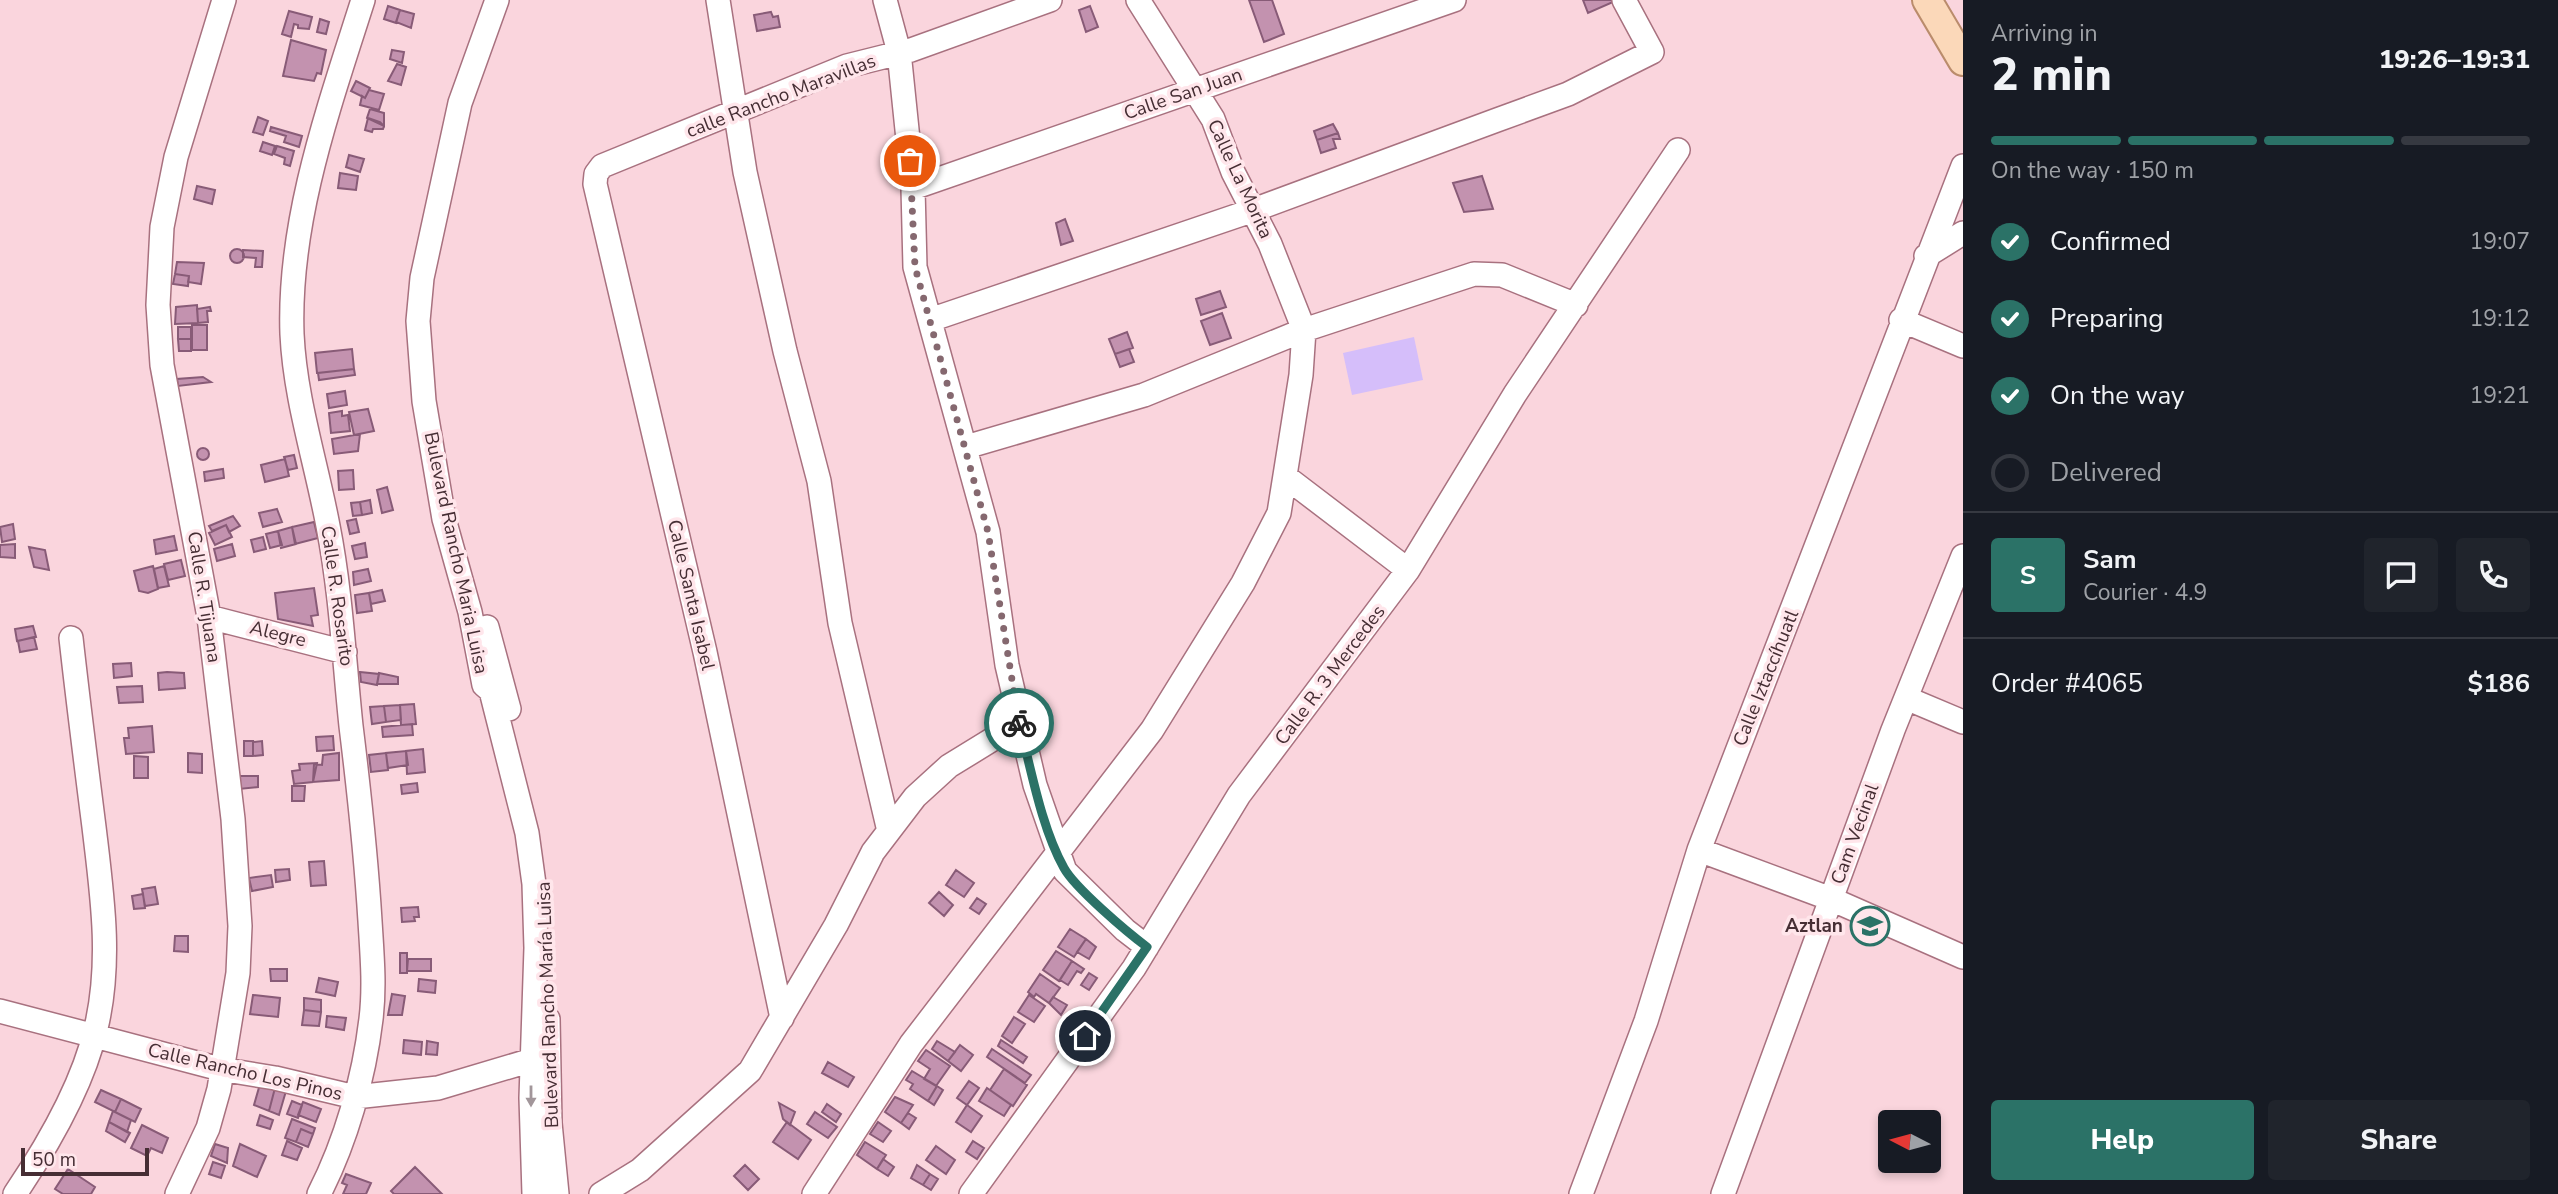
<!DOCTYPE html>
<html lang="en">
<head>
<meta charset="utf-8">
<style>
  :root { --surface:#171b24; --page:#20242c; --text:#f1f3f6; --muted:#9ea1a6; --line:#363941; --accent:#2b7267 }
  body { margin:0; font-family:"Nunito Sans",sans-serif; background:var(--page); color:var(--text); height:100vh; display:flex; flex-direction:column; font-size:26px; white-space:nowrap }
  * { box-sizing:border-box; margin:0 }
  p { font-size:23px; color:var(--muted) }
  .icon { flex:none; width:38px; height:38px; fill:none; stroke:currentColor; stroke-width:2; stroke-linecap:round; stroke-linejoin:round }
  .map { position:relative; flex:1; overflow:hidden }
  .details { display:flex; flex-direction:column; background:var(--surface); width:595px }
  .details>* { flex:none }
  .needle { width:46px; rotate:276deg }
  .fabs { position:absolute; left:1878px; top:1110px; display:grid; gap:14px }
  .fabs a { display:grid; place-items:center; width:63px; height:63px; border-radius:7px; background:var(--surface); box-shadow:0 4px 10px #0003; font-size:35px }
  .scale { position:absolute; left:21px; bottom:18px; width:128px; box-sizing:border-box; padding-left:7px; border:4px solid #462e34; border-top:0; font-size:19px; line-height:24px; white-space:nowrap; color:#462e34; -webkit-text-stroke:5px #ffe6eb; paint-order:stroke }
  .pin { position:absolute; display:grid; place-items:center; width:60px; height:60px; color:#fff; margin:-30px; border:4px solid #fff; border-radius:50%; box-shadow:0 2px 7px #0007 }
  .courier { position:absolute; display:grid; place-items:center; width:70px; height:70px; margin:-35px; border:5px solid #2b7267; border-radius:50%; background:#fff; color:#222; box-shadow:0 2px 9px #0007 }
  .overview em { font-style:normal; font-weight:800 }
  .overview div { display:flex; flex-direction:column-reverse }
  .overview { display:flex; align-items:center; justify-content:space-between; height:119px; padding:0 28px }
  h1 { font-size:46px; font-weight:800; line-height:52px }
  .bar { display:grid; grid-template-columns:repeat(4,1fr); gap:10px 7px; align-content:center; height:84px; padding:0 28px }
  .bar i { height:9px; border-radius:5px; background:var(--line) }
  .bar .on { background:var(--accent) }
  .bar p { grid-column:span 4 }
  .line { display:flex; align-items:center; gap:18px; padding:0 28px; border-top:2px solid var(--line) }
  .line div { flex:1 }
  .round { display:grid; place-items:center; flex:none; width:74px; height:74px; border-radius:7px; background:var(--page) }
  ol { padding:0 28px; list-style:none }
  li { display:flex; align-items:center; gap:21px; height:77px }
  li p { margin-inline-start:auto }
  li .icon { padding:7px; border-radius:50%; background:var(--accent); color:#fff; stroke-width:4 }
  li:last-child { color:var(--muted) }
  li i { width:38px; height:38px; border:4px solid var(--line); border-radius:50% }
  .primary-button { display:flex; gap:14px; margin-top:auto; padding:14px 28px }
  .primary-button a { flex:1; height:80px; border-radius:7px; background:var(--accent); color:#fff; font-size:28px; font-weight:800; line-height:80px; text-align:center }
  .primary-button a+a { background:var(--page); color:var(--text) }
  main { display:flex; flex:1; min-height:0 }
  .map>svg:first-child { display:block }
  .green { fill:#d5befa }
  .building { fill:#c392af; stroke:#885b77; stroke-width:2 }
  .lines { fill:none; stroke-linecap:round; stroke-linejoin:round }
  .minor-casing { stroke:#a8717f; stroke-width:26 }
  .major-casing { stroke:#ba8c6c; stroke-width:32 }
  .minor { stroke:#fff; stroke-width:23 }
  .major { stroke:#fbd8b9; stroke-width:28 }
  .oneway { fill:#a2969a }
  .done { stroke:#85686f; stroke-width:7; stroke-dasharray:0 12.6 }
  .route { stroke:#2b7267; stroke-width:9 }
  .labels { text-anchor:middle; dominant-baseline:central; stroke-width:7; stroke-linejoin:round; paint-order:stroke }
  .street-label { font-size:19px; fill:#462e34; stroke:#ffe6eb }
  .poi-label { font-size:19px; font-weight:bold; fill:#462e34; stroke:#ffe6eb; text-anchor:end }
</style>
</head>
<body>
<main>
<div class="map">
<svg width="1963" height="1194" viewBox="0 0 1963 1194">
  <rect width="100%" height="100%" fill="#fad5dd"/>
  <path class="green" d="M1414,337L1423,380L1352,395L1343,353Z"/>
  <path class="building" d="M1249,0H1272L1284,34L1264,42Z
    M1583,0H1612L1613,2L1588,13Z
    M388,6L400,10L396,23L384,19Z
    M1090,6L1098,27L1086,32L1079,10Z
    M400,10L414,14L411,28L396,22Z
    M289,11L312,17L309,29L298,28V25L294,24L291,37L282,34Z
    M771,12L773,17L778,16L780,27L757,31L754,15Z
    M320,19L329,22L326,34L317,32Z
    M291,40L326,50L321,74L317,73L314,81L283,76Z
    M392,50L404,52L402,63L390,59Z
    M397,64L406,67L401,85L388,81Z
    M356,81L370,88L365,98L351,91Z
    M369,90L384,94L379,110L360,105L362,96L365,98Z
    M370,109L384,113V126L367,118Z
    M258,117L268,121L263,135L253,132Z
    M368,118L380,122L384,126L383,129H373L372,132L365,130Z
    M1333,124L1338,133L1317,140L1314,131Z
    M271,127L302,136L299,147L284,142L286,136L270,131Z
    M1338,133L1340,139H1333L1336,148L1321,153L1317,140Z
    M263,142L275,146L272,155L260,151Z
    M277,146L294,151L290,166L284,164L285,158L274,154Z
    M349,155L364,159L360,172L346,167Z
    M340,173L358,176L356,190L338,188Z
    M1482,176L1493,209L1464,212L1453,183Z
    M197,186L215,190L212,204L194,199Z
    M1065,219L1073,241L1061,245L1056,223Z
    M230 256a7 7 0 1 1 14 0a7 7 0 1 1-14 0Z
    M243,250L263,251L262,267H255L256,258L243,257Z
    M177,262L204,263L201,284L188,282L189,276L175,274Z
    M175,274L189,276L188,286L173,284Z
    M1220,291L1226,307L1201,315L1196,299Z
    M197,305L198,323L175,324L176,307Z
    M210,307L211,311H207L208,322L198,323L197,309Z
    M1222,313L1231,338L1210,345L1201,321Z
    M192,325H207V350H192Z
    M178,327H191V339H178Z
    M1127,332L1133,348L1115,354L1109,339Z
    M178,339H191V351H179Z
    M352,349L354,369L317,373L315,353Z
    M1129,349L1134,362L1120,367L1115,354Z
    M354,369L355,375L319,380L318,373Z
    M203,377L211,382L178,386L177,379Z
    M345,391L347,405L329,408L327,394Z
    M368,409L374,431L354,435L349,412Z
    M342,411V416L348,415L350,431L331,433L329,413Z
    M360,434L358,451L334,454L332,439Z
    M197 454a6 6 0 1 1 12 0a6 6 0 1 1-12 0Z
    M294,455L297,468L288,470L284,457Z
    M285,459L289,476L265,482L261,465Z
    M223,469L224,478L205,481L204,472Z
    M353,470L354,489L339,490L338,471Z
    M387,487L393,510L382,513L377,490Z
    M370,500L372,513L362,515L360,502Z
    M360,502L362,515L353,516L351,503Z
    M277,509L282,522L263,527L259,513Z
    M233,516L240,526L229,532L226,525L212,531L209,526Z
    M356,519L359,532L350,534L347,521Z
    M314,522L318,538L295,544L292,527Z
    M13,524L15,539L2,542L0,527Z
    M226,525L232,537L215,545L209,533Z
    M292,527L296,544L281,548L278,531Z
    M278,531L282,545L270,548L266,534Z
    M174,536L177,550L156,554L154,540Z
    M263,537L266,549L254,552L251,540Z
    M365,543L367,557L355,559L352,546Z
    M15,544V558L0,557V545Z
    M232,544L235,556L217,561L214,549Z
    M29,547L45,550L49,570L34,567Z
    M181,560L185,576L168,580L164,564Z
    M153,566L158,589L148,593L139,591L134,571Z
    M164,566L169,586L158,588L154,569Z
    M368,569L371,581L354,585L353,572Z
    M314,588L318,615L311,616L313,626L278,619L275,593Z
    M382,590L385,601L371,604L369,593Z
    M369,593L372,611L357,613L355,595Z
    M33,626L36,637L17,641L15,629Z
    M34,637L37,649L20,652L18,641Z
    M131,663L132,676L114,678L113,664Z
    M167,672L184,673L185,688L159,690L158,673Z
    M360,672L379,674L377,685L361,682Z
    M379,673L398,677V684H377Z
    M142,686L143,702L119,703L117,687Z
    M414,704L416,724L401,725L400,705Z
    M400,705L401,720L386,722L384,706Z
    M384,706L386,722L372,724L370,707Z
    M412,724L413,735L383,737L382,727Z
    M152,726L154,752L126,754L124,738H129L128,728Z
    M333,736L334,750L317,751L316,737Z
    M244,741H253V756H244Z
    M262,741L263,755L253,756V742Z
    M423,749L425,772L407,774L406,751Z
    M406,751L408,765L388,768L386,753Z
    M188,753L202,754V773L188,772Z
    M339,753V780L313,782L314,764L322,765L323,755Z
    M386,753L388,770L371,772L369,755Z
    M134,756L148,757V778H134Z
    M317,763L313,782L294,784L292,771L300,770L299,764Z
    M239,776H258V787L239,789Z
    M417,783L418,792L402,794L401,785Z
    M292,786H305L304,801H292Z
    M324,861L326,885L311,886L309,862Z
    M289,869L290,880L276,882L275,870Z
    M956,870L974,883L964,897L946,885Z
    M271,875L273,887L252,891L249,878Z
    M155,887L158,904L145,906L142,889Z
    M939,892L953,905L944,916L929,903Z
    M143,894L145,908L134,909L132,896Z
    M977,898L986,904L979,914L970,908Z
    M418,907L419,917H414L415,921L402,922L401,908Z
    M1070,929L1086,939L1074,957L1058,947Z
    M175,936H188V952L174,951Z
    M1086,939L1096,947L1089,959L1077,952Z
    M1056,951L1072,961L1059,981L1043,970Z
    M400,953H407V973H400Z
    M408,959H431V971H407Z
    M1072,961L1084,969L1081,973L1077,971L1068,985L1060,980Z
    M270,969H287V981H271Z
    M1089,973L1097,978L1089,990L1081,985Z
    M1040,974L1060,988L1049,1003L1036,994L1034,997L1028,992Z
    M319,978L338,982L335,996L316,992Z
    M419,979L436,981L435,993L418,991Z
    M392,994L405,996L402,1015H388Z
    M253,995L280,998L278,1017L250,1014Z
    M1029,995L1045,1006L1034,1022L1018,1012Z
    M1053,997L1067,1005L1061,1015L1049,1003Z
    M304,998L321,1000V1012L304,1010Z
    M304,1010L321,1012L319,1026L302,1025Z
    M327,1016L346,1018L344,1030L326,1027Z
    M1014,1017L1025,1024L1012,1043L1002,1036Z
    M404,1040L422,1042L421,1055L403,1053Z
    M1001,1040L1027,1057L1023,1063L998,1046Z
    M427,1041L438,1043L437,1055L426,1054Z
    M937,1041L955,1052L948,1061L932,1049Z
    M960,1045L973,1055L961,1071L948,1061Z
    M992,1049L1031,1075L1025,1083L987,1057Z
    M926,1050L950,1066L936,1086L924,1079L930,1069L918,1061Z
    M828,1062L854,1077L848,1087L822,1073Z
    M1004,1069L1027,1085L1013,1106L990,1090Z
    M912,1071L937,1086L928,1101L910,1089L913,1084L906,1080Z
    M969,1081L979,1088L967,1105L957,1098Z
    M260,1084L275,1088L269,1111L254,1105Z
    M937,1086L943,1090L934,1105L928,1101Z
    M275,1088L286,1091L279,1115L269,1111Z
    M987,1088L1011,1105L1004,1116L979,1101Z
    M101,1090L121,1099L115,1112L95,1102Z
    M895,1097L913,1105L901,1123L885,1112Z
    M121,1099L141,1109L135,1122L115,1112Z
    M292,1101L302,1105L298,1118L287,1114Z
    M303,1102L321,1109L316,1122L298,1115Z
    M779,1103L795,1112L790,1125L783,1119Z
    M827,1104L841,1114L836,1122L822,1112Z
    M967,1105L982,1116L971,1132L956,1122Z
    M113,1111L131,1120L127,1132L109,1122Z
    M815,1112L837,1127L828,1138L807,1124Z
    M908,1113L916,1118L909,1129L901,1123Z
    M260,1115L273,1120L270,1129L257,1125Z
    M292,1119L315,1128L313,1134L301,1129L296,1142L285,1138Z
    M109,1122L130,1133L125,1142L106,1131Z
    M787,1122L811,1140L798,1159L773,1142Z
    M878,1122L891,1131L883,1142L870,1134Z
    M142,1125L168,1138L162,1153L151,1148L147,1156L131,1148Z
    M301,1129L313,1134L308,1147L296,1142Z
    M287,1141L302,1148L297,1160L282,1155Z
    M973,1141L984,1148L977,1159L966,1152Z
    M865,1142L886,1155L877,1169L857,1155Z
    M215,1144L228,1148L227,1163L211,1156Z
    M240,1144L266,1156L257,1177L233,1166Z
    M936,1146L955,1160L946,1174L926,1160Z
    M883,1159L894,1167L888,1176L877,1169Z
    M213,1162L225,1166L221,1178L209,1174Z
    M745,1165L759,1179L748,1190L734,1176Z
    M917,1165L930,1174L923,1185L911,1178Z
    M415,1167L442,1194H394L391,1191Z
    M68,1169L95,1187L91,1194H63L55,1189Z
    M346,1174L371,1183L366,1194H343L347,1185L342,1183Z
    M930,1174L938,1179L931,1190L923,1185Z"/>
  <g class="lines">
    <defs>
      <path id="minor" d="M497,0L460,103L422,278L418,321L424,401L444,519L470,612L484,685L491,691L527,833L534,884L536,948L531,1098L534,1194
        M718,0L745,172L785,351L819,481L840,623L889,831
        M885,0L899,52L913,188L915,267L988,532L1007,665L1035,785L1065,871L1125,930L1147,947
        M913,188L1454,0
        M1926,256L1963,233
        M930,320L1251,211L1497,120L1568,94L1652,52L1624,0
        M1901,320L1963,346
        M966,447L1144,395L1304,330L1474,274L1502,275L1576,305
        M1286,477L1408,570
        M209,617L345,652
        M487,627L509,709
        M1906,698L1963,722
        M1699,850L1831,899L1963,957
        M0,1011L220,1069L275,1078L355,1097L438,1088L532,1060
        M782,1018L705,652L595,184L596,174L602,166L847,66L911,50L1050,0
        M548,1019L550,1123L557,1194
        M15,1194C48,1145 83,1085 96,1028C112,961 102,894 94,827C86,764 78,701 71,638
        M177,1194L208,1128L219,1089L238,973L240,926L233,819L209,617L162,365L158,305L162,227L176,157L224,0
        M319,1194C346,1141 364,1078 371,1019C375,986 372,954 370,921C366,856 359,791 351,726C344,659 341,592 328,526C316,462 295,399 292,334C288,220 329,107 363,0
        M601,1194L640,1170L750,1071L836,925L873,852L915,797L949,766L1019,723
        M814,1194L911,1044L1152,730L1243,583L1279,513L1301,375L1304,330L1270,244L1233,172L1213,119L1138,0
        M971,1194L1134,968L1239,795L1408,570L1515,394L1678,150
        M1581,1194L1646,1021L1699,850L1963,166
        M1723,1194L1893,730L1963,556"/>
      <path id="major" d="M1927,0L1963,61"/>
    </defs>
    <use href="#minor" class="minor-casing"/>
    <use href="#major" class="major-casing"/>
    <use href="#minor" class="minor"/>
    <use href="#major" class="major"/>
  </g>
  <defs><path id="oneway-solid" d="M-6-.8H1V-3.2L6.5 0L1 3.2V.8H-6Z" transform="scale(1.75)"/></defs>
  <use class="oneway" href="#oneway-solid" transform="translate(531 1096) rotate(90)"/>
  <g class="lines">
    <path class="done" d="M910,161L915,267L988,532L1019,723"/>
    <path class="route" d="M1019,723C1031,768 1041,827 1064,868C1075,888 1127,932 1147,947L1085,1036"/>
  </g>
  <defs>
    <symbol id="school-ring" viewBox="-11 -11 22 22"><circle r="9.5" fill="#ffe6eb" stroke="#2b7267" stroke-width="1.5"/><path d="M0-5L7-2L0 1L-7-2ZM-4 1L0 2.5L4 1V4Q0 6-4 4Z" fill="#2b7267"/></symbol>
  </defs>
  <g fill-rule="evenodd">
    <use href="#school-ring" x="1848" y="904" width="44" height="44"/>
  </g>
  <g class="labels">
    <g class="street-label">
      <text transform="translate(1183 94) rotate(-19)">Calle San Juan</text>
      <text transform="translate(781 96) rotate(-21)">calle Rancho Maravillas</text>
      <text transform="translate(1240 179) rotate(65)">Calle La Morita</text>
      <text transform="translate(456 553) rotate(78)">Bulevard Rancho Maria Luisa</text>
      <text transform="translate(691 595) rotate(77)">Calle Santa Isabel</text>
      <text transform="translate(337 596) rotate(82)">Calle R. Rosarito</text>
      <text transform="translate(204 597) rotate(81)">Calle R. Tijuana</text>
      <text transform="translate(278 634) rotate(14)">Alegre</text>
      <text transform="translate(1330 675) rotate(-53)">Calle R. 3 Mercedes</text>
      <text transform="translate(1766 678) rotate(-68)">Calle Iztaccíhuatl</text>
      <text transform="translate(1855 834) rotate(-70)">Cam Vecinal</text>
      <text transform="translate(548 1005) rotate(-92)">Bulevard Rancho María Luisa</text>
      <text transform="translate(245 1072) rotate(13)">Calle Rancho Los Pinos</text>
    </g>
    <g class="poi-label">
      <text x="1843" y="926">Aztlan</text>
    </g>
  </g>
</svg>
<div class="fabs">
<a><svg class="needle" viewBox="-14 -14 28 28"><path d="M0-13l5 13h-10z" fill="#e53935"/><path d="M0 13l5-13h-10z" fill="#9ea1a6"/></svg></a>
</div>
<div class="scale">50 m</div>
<div class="pin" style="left:910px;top:161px;background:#ea580c"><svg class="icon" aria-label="bag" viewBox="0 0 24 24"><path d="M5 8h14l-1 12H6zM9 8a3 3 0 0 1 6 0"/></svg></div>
<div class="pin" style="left:1085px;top:1036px;background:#1f2937"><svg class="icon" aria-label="home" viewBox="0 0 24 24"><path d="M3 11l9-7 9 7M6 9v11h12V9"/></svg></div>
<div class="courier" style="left:1019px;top:723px"><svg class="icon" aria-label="bike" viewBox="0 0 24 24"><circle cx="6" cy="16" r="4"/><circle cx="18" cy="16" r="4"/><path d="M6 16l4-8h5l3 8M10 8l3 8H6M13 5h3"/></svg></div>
</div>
<section class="details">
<div class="overview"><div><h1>2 min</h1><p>Arriving in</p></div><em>19:26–19:31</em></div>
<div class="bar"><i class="on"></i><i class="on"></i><i class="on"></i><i></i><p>On the way · 150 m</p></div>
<ol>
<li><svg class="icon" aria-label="check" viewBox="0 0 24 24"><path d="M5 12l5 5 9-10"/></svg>Confirmed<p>19:07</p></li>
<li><svg class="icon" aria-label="check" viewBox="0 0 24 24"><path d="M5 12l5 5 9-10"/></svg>Preparing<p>19:12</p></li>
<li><svg class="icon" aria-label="check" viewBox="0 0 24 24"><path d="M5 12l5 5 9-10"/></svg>On the way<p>19:21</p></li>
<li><i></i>Delivered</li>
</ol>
<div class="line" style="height:126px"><b class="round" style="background:var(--accent);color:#fff">S</b><div><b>Sam</b><p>Courier · 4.9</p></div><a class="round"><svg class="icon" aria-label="chat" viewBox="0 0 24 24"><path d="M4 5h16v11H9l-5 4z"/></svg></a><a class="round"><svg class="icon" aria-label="phone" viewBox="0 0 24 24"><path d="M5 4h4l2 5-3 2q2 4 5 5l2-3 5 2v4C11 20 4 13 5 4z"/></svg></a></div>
<div class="line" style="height:91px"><div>Order #4065</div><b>$186</b></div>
<div class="primary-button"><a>Help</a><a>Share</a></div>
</section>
</main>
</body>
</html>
